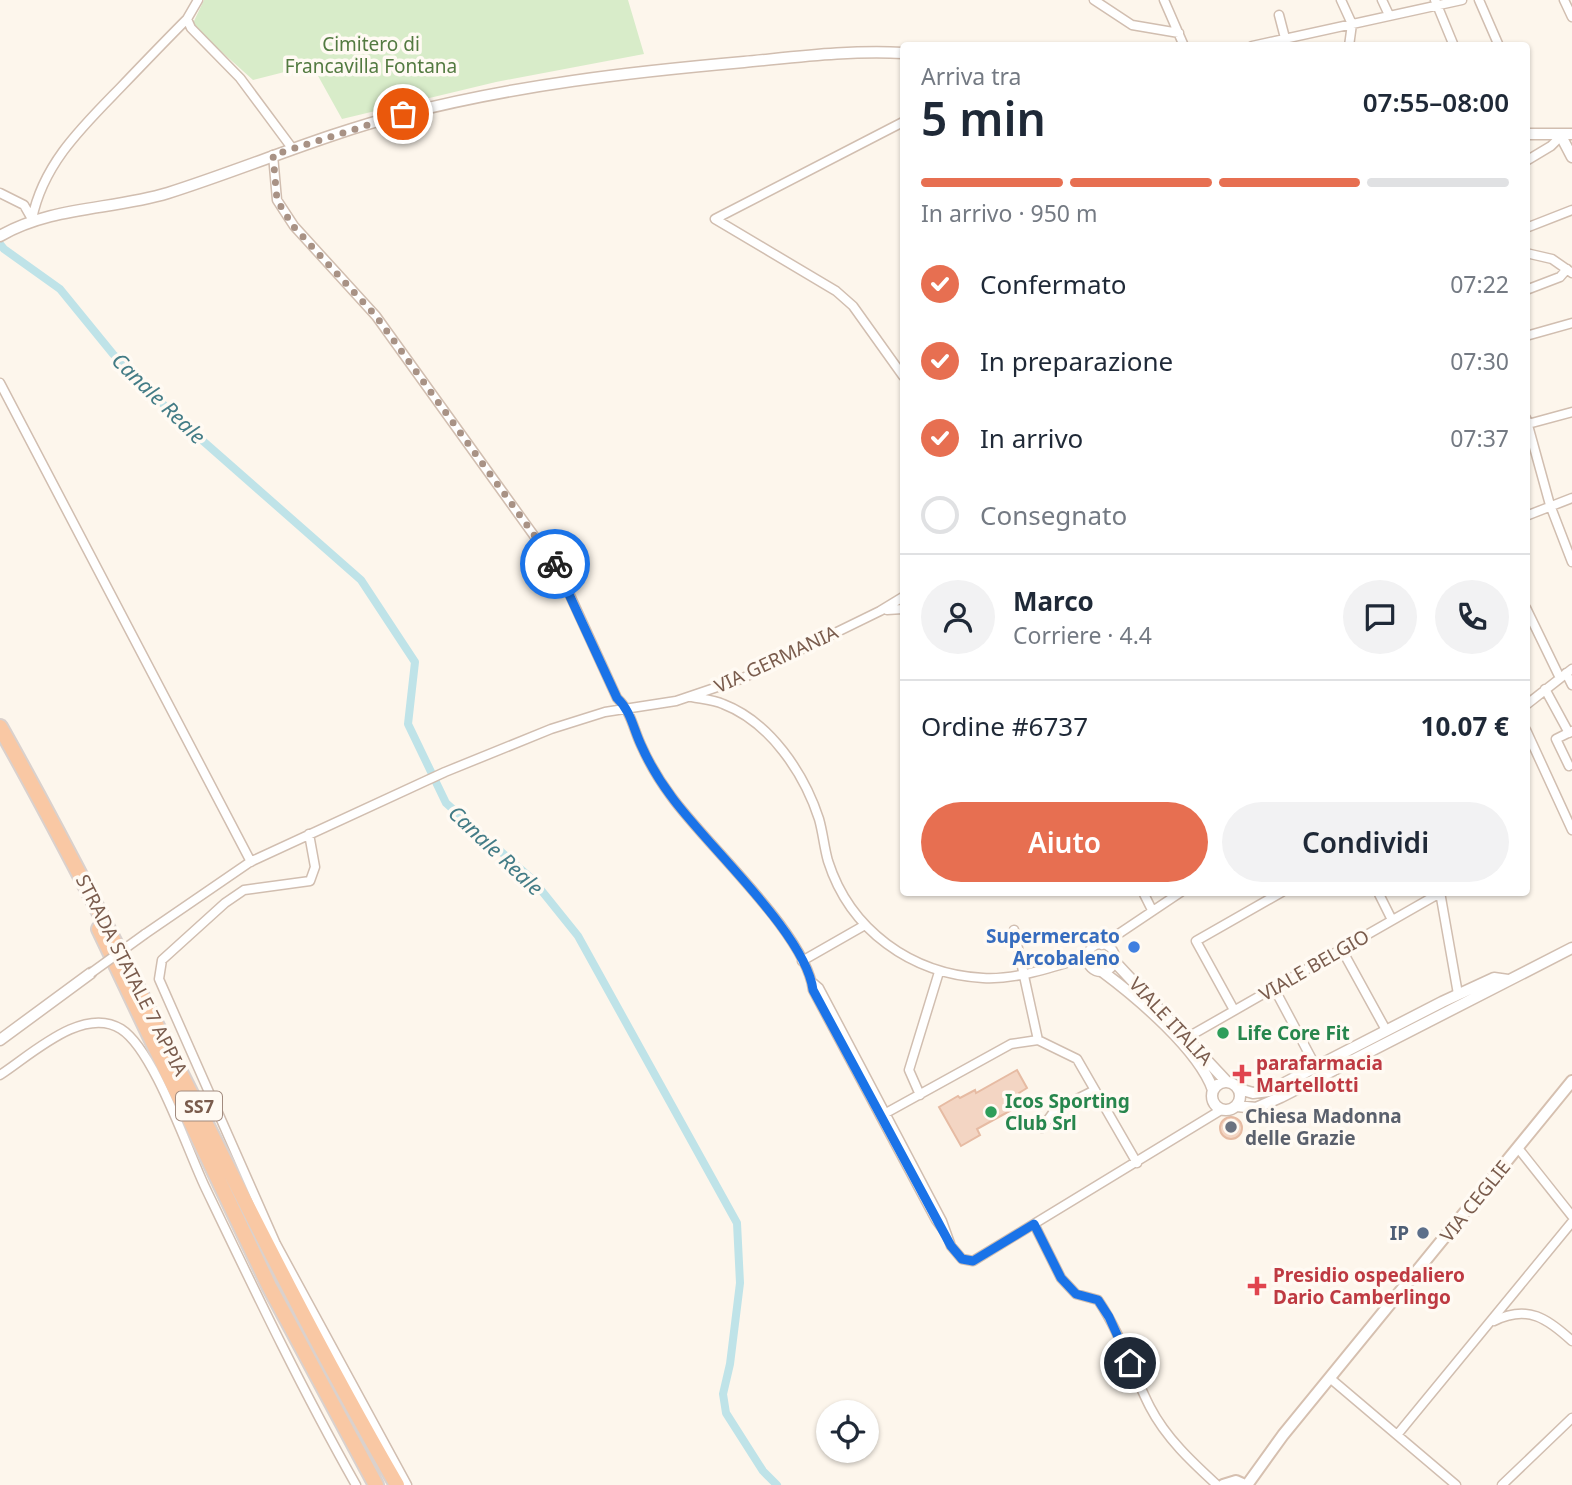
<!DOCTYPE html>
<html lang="it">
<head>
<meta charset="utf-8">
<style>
  :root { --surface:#fff; --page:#f2f2f3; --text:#1f2937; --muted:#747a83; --line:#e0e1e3; --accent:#e76f51 }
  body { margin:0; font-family:"Noto Sans",sans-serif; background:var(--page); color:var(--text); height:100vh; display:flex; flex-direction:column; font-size:26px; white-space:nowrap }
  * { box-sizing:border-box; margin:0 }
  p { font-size:23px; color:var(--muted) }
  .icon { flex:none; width:38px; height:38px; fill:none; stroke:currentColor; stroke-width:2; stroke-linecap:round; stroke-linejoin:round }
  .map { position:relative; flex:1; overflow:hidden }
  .details { position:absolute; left:900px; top:42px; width:630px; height:854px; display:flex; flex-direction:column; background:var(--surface); border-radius:7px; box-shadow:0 2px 5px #0004 }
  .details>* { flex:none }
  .buttons { position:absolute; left:816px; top:1400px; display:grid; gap:14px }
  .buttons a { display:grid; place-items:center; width:63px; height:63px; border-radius:50%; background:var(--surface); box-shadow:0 2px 5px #0004; font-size:35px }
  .pin { position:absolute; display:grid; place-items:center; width:60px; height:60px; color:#fff; margin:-30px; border:4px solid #fff; border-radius:50%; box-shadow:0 2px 7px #0007 }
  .courier { position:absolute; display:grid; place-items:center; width:70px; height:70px; margin:-35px; border:5px solid #1a73e8; border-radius:50%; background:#fff; color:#222; box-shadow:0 2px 9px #0007 }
  .headline em { font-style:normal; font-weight:600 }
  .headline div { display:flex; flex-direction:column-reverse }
  .headline { display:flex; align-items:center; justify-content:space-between; height:119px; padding:0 21px }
  h1 { font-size:46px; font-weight:600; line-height:52px }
  .bar { display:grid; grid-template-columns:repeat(4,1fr); gap:10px 7px; align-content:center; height:84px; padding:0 21px }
  .bar i { height:9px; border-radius:5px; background:var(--line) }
  .bar .selected { background:var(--accent) }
  .bar p { grid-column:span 4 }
  .line { display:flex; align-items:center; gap:18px; padding:0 21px; border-top:2px solid var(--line) }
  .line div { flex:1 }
  .round { display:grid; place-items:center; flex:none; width:74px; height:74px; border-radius:37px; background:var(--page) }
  ol { padding:0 21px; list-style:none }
  li { display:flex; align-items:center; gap:21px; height:77px }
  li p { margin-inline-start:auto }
  li .icon { padding:7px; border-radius:50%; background:var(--accent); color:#fff; stroke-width:4 }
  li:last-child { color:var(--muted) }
  li i { width:38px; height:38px; border:4px solid var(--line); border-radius:50% }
  .cta { display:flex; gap:14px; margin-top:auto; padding:14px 21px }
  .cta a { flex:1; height:80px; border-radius:42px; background:var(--accent); color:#fff; font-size:28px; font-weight:600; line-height:80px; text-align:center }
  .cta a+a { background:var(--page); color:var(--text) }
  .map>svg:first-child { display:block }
  .green { fill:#d8ecc9 }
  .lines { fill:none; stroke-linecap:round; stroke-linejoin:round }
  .canal { stroke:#bfe3e8; stroke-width:8 }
  .building { fill:#f3d5c3; stroke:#e6bba3; stroke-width:2 }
  .minor-casing { stroke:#d1beb0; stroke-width:11 }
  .tertiary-casing { stroke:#d1beb0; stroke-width:13 }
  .secondary-casing { stroke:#d6c0b0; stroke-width:14 }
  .trunk-casing { stroke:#dad1cd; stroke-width:18 }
  .minor { stroke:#fff; stroke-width:8 }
  .tertiary { stroke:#fff; stroke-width:10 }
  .secondary { stroke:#fff; stroke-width:10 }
  .trunk { stroke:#f9c8a4; stroke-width:14 }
  .minor-bridge-casing { stroke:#d1beb0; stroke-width:11; stroke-linecap:butt }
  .minor-bridge { stroke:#fff; stroke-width:8 }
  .done { stroke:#a89285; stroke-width:7; stroke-dasharray:0 12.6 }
  .route { stroke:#1a73e8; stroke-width:9 }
  .shop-dot { fill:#3f7fe0; stroke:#fffaf3; stroke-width:2.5 }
  .leisure-dot { fill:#2e9e5b; stroke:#fffaf3; stroke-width:2.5 }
  .health-dot { fill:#e0444e; stroke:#fffaf3; stroke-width:2.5 }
  .worship-dot { fill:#6b7280; stroke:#fffaf3; stroke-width:2.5 }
  .service-dot { fill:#5c6f8a; stroke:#fffaf3; stroke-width:2.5 }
  .labels { text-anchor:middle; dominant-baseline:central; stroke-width:7; stroke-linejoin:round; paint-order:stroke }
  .shield { fill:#fffaf3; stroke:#a28b7f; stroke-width:2 }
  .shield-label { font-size:18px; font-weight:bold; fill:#7a5c4d }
  .park-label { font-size:19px; fill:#537a41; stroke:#fffaf3 }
  .street-label { font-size:19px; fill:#7a5c4d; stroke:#fffaf3 }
  .shop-label { font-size:19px; font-weight:bold; fill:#366cbe; stroke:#fffaf3; text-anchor:end }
  .leisure-label { font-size:19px; font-weight:bold; fill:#27864d; stroke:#fffaf3; text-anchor:start }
  .health-label { font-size:19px; font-weight:bold; fill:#be3a42; stroke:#fffaf3; text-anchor:start }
  .worship-label { font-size:19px; font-weight:bold; fill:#5b616d; stroke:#fffaf3; text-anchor:start }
  .service-label { font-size:19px; font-weight:bold; fill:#4e5e75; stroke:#fffaf3; text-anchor:end }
  .water-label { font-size:21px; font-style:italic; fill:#437c86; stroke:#fffaf3 }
</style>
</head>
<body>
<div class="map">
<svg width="1572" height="1485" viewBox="0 0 1572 1485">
  <rect width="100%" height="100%" fill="#fdf6ec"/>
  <path class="green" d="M204,0H628L644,54L496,82L342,119L312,65L253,80L194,27V21Z"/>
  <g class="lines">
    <path class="canal" d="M0,244L4,249L60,289L113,354L178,419L361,580L415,662L408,724L446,803L533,880L578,936L737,1223L740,1283L730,1364L723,1394L726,1413L763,1471L777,1485"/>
  </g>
  <path class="building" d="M1017,1070L1027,1088L1019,1093L1022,1099L1018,1101L1017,1107L977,1129L980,1135L961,1146L939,1107L958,1096L960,1098L975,1090L976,1093Z
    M1220 1128a11 11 0 1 1 22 0a11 11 0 1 1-22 0Z"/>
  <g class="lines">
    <defs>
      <path id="minor" d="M198,0L187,19L191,28L240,78L292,148
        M1094,0L1132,25L1179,33
        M1164,0L1184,46
        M1341,0L1352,24L1349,46
        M1382,0L1389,15
        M1435,0L1454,46
        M1479,0L1499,46
        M1564,0L1572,17
        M1279,15L1285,38L1284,46
        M1252,46L1462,0
        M903,122L715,219L836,291L853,306L903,376
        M273,155L277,200L294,226L376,316L558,569L617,698C631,711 633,728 641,745C649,763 659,780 671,796C706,845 806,933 813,990L936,1220L945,1232
        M1526,161L1551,146L1561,136
        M0,193L24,205L32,219
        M32,219C43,164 82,127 120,88C142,65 164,42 187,19
        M1526,228L1572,210
        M1526,253L1552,259L1572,273
        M1526,290L1560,277L1567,269
        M1526,336L1572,323
        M0,383L251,862
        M1526,418L1550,505L1572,562
        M1528,424L1572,412
        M1526,516L1572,498
        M1526,608L1560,678
        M887,610L903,609
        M1566,673L1572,685
        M1545,689L1569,733
        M692,697C702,699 714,700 723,704C770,722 804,773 819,819C823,833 824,847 828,861C850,930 911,974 983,978C1018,980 1054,966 1087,957
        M1526,705L1572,669
        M1526,730L1572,830
        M1569,766L1556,739L1572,731
        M309,834L315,867L310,881L244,890L225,903L162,960L159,979L276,1244L407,1485
        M1143,892L1152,910
        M1378,892L1392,920
        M1440,892L1458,994
        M1014,930L1038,1040
        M145,934L250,862L445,772L551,729L605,712L676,701L741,679L880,611L903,597
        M1087 958a14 14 0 1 1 28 0a14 14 0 1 1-28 0Z
        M1102,945L1181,892
        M1342,950L1386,1030
        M802,961L865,925
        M812,982L819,988L942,1221L951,1246L962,1259L973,1261L1221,1110
        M1274,988L1316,1067
        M1234,1010L1196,941L1282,892
        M1188,1037L1440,893
        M0,1075C31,1055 83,1005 121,1029C154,1050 187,1149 205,1187C253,1287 301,1388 356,1485
        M920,1095L909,1070L939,972
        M886,1113L1011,1044L1038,1040L1077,1059L1137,1163
        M1042,1128L1055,1110L1095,1090
        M1518,1148L1572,1216
        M1034,1224L1061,1278L1076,1294L1098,1300C1121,1334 1132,1372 1150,1407C1166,1438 1192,1462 1217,1485
        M1494,1321C1528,1304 1548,1319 1572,1341
        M1331,1379L1456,1485
        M1397,1435L1572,1222
        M1502,1485L1572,1418"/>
      <path id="tertiary" d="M1526,134H1572
        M1561,136L1572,157
        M0,236C52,206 112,210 168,193C247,168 324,134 404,114C516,85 630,72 744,62C797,57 850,50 903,53
        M1114,961L1227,1082
        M1103,972C1138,998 1199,1050 1213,1090
        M0,1040L91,973
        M1212 1096a14 14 0 1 1 28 0a14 14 0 1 1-28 0Z
        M1239,1089L1253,1093L1269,1091L1442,1002L1494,978L1508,980
        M1237,1106L1256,1108L1281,1097L1572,948"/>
      <path id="secondary" d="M1223,1485L1236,1481L1245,1485
        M1247,1485L1283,1435L1572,1081"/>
      <path id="trunk" d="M0,727C140,976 254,1238 397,1485
        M99,929L269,1286L376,1485"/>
    </defs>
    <use href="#minor" class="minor-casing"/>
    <use href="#tertiary" class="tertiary-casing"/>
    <use href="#secondary" class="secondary-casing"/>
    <use href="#trunk" class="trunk-casing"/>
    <use href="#minor" class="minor"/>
    <use href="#tertiary" class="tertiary"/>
    <use href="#secondary" class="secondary"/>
    <use href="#trunk" class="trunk"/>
    <defs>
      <path id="minor-bridge" d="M91,973L145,934"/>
    </defs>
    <use href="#minor-bridge" class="minor-bridge-casing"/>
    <use href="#minor-bridge" class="minor-bridge"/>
  </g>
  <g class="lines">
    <path class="done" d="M403,114L273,155L277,200L293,226L376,316L555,564"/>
    <path class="route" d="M555,564L617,698C631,711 633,728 641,745C649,763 659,780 671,796C705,844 806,934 813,990L951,1246L962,1259L973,1261L1034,1224L1061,1278L1076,1294L1098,1300L1109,1317L1130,1363"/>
  </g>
  <circle class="shop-dot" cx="1134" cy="947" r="7"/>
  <g class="leisure-dot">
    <circle cx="1223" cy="1033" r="7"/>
    <circle cx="991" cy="1112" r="7"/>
  </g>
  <g class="health-dot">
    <path d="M1238.5 1063.5h7v7h7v7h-7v7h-7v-7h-7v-7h7z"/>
    <path d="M1253.5 1275.5h7v7h7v7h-7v7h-7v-7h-7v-7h7z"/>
  </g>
  <circle class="worship-dot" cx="1231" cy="1127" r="7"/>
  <circle class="service-dot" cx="1423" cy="1233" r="7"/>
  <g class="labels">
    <rect class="shield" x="176" y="1091.5" width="46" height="29" rx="5"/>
    <g class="shield-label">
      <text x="199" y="1106">SS7</text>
    </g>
    <g class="park-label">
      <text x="371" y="44">Cimitero di<tspan x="371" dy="22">Francavilla Fontana</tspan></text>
    </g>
    <g class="street-label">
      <text transform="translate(776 659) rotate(-25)">VIA GERMANIA</text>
      <text transform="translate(1314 965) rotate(-30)">VIALE BELGIO</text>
      <text transform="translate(132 975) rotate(63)">STRADA STATALE 7 APPIA</text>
      <text transform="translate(1171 1021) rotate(47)">VIALE ITALIA</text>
      <text transform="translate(1475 1201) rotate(-51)">VIA CEGLIE</text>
    </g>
    <g class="shop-label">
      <text x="1120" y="936">Supermercato<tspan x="1120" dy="22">Arcobaleno</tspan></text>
    </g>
    <g class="leisure-label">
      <text x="1237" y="1033">Life Core Fit</text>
      <text x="1005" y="1101">Icos Sporting<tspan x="1005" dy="22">Club Srl</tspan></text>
    </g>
    <g class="health-label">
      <text x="1256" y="1063">parafarmacia<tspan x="1256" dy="22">Martellotti</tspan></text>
      <text x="1273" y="1275">Presidio ospedaliero<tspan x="1273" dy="22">Dario Camberlingo</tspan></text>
    </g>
    <g class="worship-label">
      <text x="1245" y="1116">Chiesa Madonna<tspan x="1245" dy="22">delle Grazie</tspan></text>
    </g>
    <g class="service-label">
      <text x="1409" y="1233">IP</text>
    </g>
    <g class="water-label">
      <text transform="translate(159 398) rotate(44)">Canale Reale</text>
      <text transform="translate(496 850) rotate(43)">Canale Reale</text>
    </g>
  </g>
</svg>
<div class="buttons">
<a><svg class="icon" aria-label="locate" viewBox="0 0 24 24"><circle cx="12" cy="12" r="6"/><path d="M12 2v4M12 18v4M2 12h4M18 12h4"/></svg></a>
</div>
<div class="pin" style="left:403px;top:114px;background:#ea580c"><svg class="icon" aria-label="bag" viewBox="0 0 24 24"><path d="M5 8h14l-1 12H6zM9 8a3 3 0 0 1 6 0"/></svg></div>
<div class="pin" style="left:1130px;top:1363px;background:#1f2937"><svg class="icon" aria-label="home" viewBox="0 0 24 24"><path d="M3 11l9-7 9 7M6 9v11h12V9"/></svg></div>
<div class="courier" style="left:555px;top:564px"><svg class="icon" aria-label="bike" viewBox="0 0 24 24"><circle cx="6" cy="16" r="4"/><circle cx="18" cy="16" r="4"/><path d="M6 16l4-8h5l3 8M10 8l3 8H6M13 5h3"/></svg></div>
<section class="details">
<div class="headline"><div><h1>5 min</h1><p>Arriva tra</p></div><em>07:55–08:00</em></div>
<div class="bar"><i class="selected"></i><i class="selected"></i><i class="selected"></i><i></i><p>In arrivo · 950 m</p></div>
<ol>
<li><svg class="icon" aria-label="check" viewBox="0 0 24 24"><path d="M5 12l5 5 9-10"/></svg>Confermato<p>07:22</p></li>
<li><svg class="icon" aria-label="check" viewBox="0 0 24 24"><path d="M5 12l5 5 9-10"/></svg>In preparazione<p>07:30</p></li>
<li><svg class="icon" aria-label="check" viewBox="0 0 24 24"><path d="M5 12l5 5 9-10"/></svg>In arrivo<p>07:37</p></li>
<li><i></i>Consegnato</li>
</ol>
<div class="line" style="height:126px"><a class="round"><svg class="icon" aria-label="person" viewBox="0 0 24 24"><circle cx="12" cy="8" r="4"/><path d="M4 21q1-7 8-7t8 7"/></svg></a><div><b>Marco</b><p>Corriere · 4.4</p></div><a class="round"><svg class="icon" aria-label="chat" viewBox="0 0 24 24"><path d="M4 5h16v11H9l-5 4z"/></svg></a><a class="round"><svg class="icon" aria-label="phone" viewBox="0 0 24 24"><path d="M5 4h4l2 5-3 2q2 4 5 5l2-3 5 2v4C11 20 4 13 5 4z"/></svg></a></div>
<div class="line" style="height:91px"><div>Ordine #6737</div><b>10.07 €</b></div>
<div class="cta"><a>Aiuto</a><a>Condividi</a></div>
</section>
</div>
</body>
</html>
